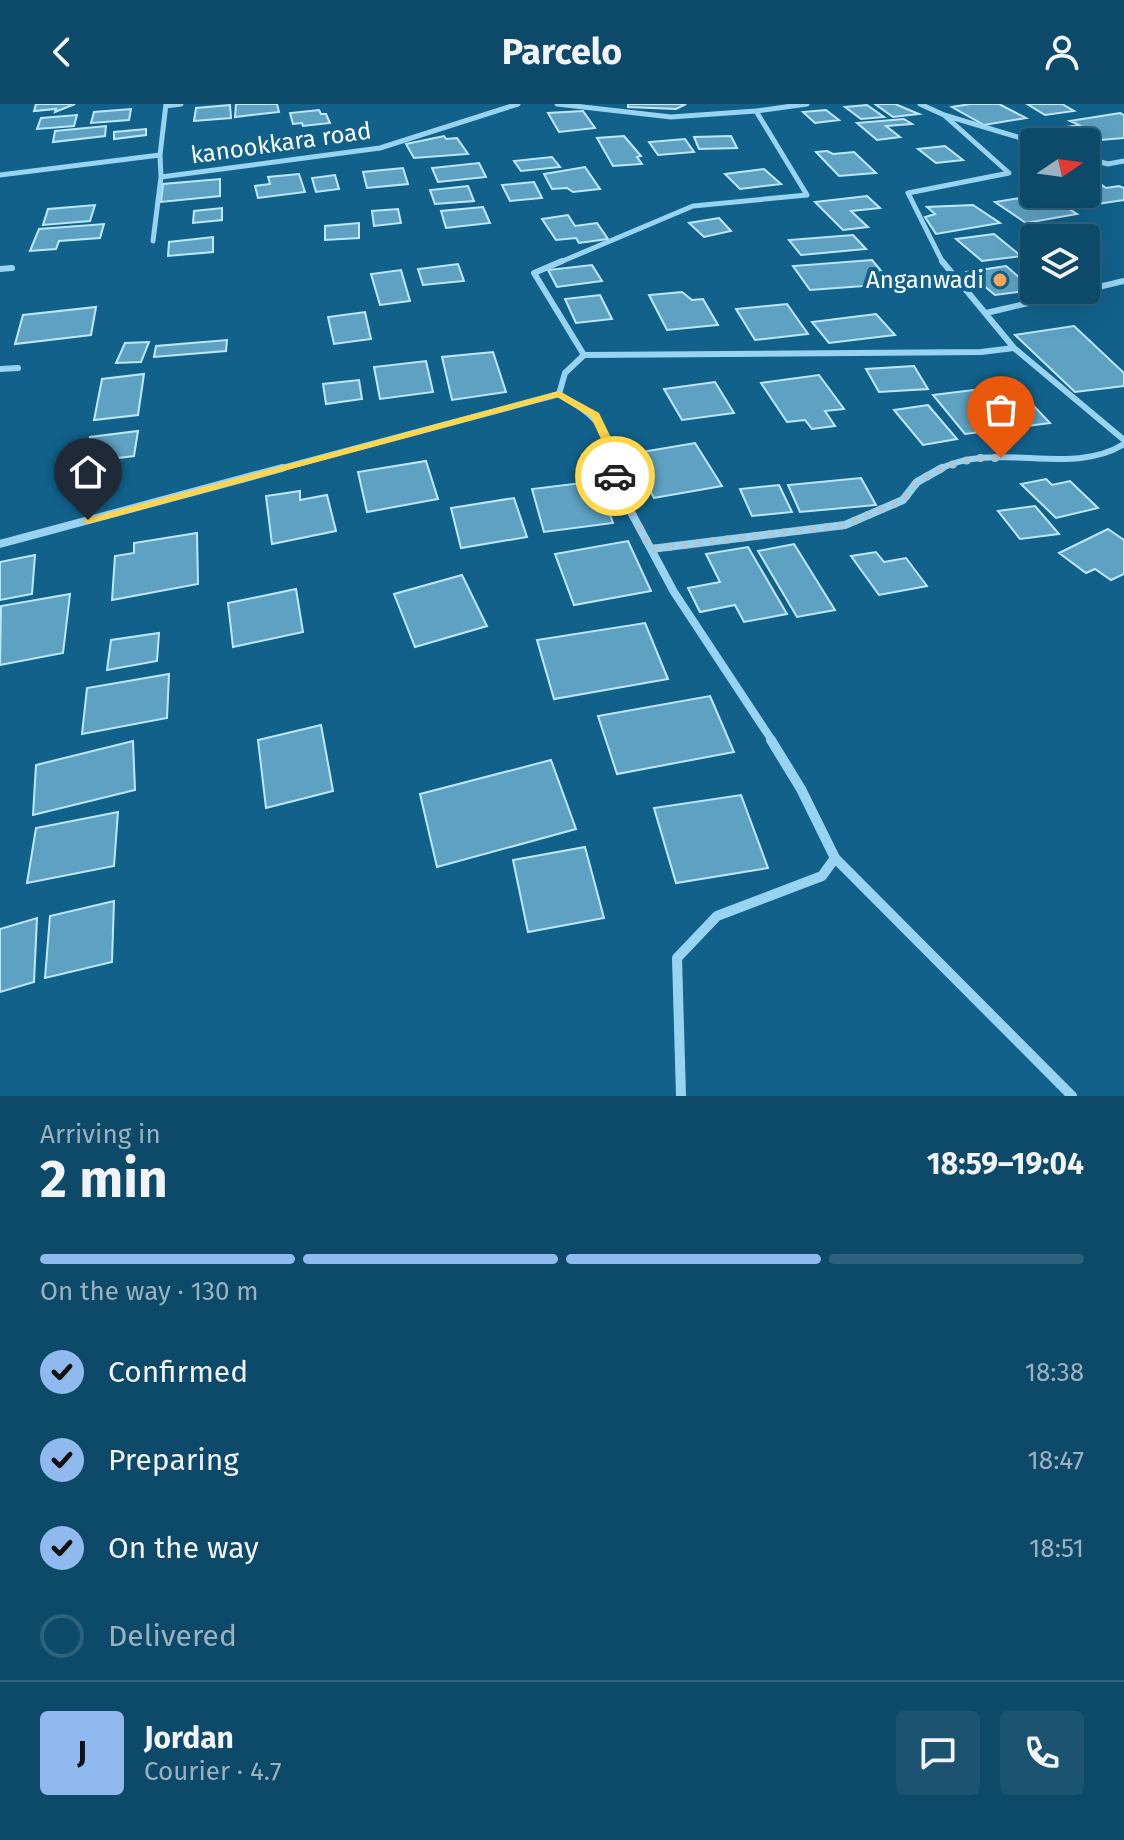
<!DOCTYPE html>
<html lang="en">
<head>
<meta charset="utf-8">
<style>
  :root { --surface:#0d4968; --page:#1b5371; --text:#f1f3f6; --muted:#9ab2c0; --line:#2d617c; --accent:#90b9f0 }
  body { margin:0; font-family:"Fira Sans",sans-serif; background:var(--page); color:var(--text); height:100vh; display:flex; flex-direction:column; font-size:30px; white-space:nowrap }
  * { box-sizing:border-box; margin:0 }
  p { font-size:26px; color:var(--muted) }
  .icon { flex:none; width:44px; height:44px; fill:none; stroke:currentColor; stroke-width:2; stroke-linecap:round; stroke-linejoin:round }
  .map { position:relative; height:992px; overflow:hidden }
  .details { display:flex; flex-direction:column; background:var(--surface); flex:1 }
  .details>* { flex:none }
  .needle { width:52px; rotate:77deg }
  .buttons { position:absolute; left:1020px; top:24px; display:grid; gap:16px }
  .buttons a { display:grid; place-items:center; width:80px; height:80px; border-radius:8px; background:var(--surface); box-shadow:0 8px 32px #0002,0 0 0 2px var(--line); font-size:40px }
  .pin { position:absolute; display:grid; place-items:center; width:68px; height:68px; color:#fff; margin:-82px -34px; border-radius:50% 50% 50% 0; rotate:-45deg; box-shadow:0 0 8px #0007 }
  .pin .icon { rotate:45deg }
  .courier { position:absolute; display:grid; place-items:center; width:80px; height:80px; margin:-40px; border:6px solid #ffd54a; border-radius:50%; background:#fff; color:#222; box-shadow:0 2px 10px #0007 }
  .head em { font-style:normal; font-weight:700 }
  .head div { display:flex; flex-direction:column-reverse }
  .head { display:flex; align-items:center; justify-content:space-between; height:136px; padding:0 40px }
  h1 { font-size:52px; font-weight:700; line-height:60px }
  .bar { display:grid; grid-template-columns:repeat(4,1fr); gap:12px 8px; align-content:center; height:96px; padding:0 40px }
  .bar i { height:10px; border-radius:6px; background:var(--line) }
  .bar .active { background:var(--accent) }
  .bar p { grid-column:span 4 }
  .line { display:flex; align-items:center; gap:20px; padding:0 40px; border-top:2px solid var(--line) }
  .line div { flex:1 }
  .round { display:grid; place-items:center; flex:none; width:84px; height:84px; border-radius:8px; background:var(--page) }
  ol { padding:0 40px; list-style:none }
  li { display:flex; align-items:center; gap:24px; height:88px }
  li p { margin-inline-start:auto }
  li .icon { padding:8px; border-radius:50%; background:var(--accent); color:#111; stroke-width:4 }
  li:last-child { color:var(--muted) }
  li i { width:44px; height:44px; border:4px solid var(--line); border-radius:50% }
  header { display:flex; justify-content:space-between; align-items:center; height:104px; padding:0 40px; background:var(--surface); font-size:36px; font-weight:700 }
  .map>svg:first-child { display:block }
  .building { fill:#5ea1c2; stroke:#bee8fc; stroke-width:2 }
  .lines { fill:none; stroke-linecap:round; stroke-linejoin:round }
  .minor-far3 { stroke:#98d4f1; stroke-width:5 }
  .minor-far2 { stroke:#98d4f1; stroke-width:6 }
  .minor-far1 { stroke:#98d4f1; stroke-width:8 }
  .minor { stroke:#98d4f1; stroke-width:10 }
  .route { fill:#ffd54a }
  .done { stroke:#acc8d6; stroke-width:8; stroke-dasharray:0 14.4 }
  .poi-dot { fill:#ffa958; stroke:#11618b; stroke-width:3 }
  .labels { text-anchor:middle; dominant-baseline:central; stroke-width:8; stroke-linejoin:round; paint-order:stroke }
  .far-street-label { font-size:24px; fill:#fff; stroke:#11618b }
  .far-poi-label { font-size:24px; fill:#fff; stroke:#11618b; text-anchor:end }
</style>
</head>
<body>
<header><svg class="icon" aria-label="back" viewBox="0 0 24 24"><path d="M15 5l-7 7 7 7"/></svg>Parcelo<svg class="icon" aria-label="person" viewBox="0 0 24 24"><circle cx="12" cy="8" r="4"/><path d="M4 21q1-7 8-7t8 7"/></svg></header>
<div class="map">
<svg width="1124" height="992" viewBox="0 0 1124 992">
  <rect width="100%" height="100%" fill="#11618b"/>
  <path class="building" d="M36,0H75L55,8L56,5L34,7Z
    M236,0H277L279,8L235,13Z
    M628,0H686L676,5L628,3Z
    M875,0H895L919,10L893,13Z
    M970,0H999L1026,14L984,21L952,3Z
    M1027,0H1062L1074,7L1045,11Z
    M230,1L231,14L194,17L196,4Z
    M867,1L884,13L861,15L845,3Z
    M131,5L129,16L91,19L94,8Z
    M319,6L321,10H326L330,19L303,22L302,19L293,20L290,9Z
    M826,6L839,16L815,19L803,8Z
    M583,7L595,24L559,28L548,9Z
    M1120,9L1124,11V34L1076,38L1053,25L1079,21L1070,17Z
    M77,11L74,22L37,25L41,14Z
    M904,15L912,20L886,22L900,33L877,36L857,19Z
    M106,22L105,32L53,38L55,27Z
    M146,25V31L114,35V28Z
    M444,32L446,35L457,34L468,50L414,54L406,40Z
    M624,32L641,52L637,53L642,60L613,62L597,34Z
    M731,32L737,44L699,45L694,33Z
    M685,35L694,48L658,51L649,38Z
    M945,42L963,56L936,59L918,45Z
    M827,47L833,50L854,48L876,69L839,72L816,48Z
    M552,53L560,63L521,67L514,57Z
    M479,59L486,73L438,78L432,64Z
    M585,63L600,85L573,88L567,84L552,85L544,70Z
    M403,64L408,80L367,84L363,68Z
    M764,65L781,80L740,85L725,70Z
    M299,70L305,88L258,94L255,82L270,80L268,73Z
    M335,71L339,85L316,88L312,74Z
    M220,75V92L161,98L163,80Z
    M534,78L542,94L510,97L502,81Z
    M1099,79L1106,84L1119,82L1124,84V96L1084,102L1065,90H1086V81Z
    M468,82L474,97L435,100L430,86Z
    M1045,90L1077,110L1026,119L995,98Z
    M867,92L880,104L851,107L868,123L843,126L815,98Z
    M95,101L90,117L43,121L48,105Z
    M973,101L1000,119L936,130L925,113L935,110L927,103Z
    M483,103L490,119L446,124L441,107Z
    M222,104V116L193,119L194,107Z
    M398,105L401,119L374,122L372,107Z
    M568,111L575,122L597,119L608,135L579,139L576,134L556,136L542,115Z
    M719,114L731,127L704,133L689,119Z
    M359,119V134L325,136V122Z
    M104,120L100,134L59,137L56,145L30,147L39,125Z
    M994,130L1021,152L982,157L956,135Z
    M853,131L866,145L801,151L789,136Z
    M213,133V148L168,152L169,138Z
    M872,156L892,180L810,186L793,162Z
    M458,160L464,177L423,181L418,165Z
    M592,161L602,177L557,183L548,166Z
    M1006,162L1034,186L995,191L967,168Z
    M401,166L410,197L380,201L371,170Z
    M682,188L692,196L703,195L718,221L667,226L649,191Z
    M600,191L612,215L576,219L565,195Z
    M787,200L808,230L755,236L736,205Z
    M96,203L91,231L15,240L23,211Z
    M365,208L371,235L334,240L328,213Z
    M876,210L895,231L829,239L812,218Z
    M1074,222L1124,269V282L1075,288L1015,231Z
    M227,236L226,247L154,253L156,242Z
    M149,238L141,258L116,259L125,239Z
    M493,248L506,288L452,296L442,253Z
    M426,257L433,288L380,295L374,263Z
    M914,262L928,285L879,288L866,265Z
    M144,270L138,311L94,316L102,275Z
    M819,271L844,305L825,307L835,322L812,325L805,316L787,318L761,279Z
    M359,276L362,295L326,300L323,280Z
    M715,278L734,309L682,316L664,285Z
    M1014,281L1050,319L965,330L933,291Z
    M928,301L957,335L923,341L894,306Z
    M138,327L134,352L85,358L90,333Z
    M695,339L722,382L654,394L630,350Z
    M426,357L438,395L367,408L358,368Z
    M861,374L876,401L800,408L788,381Z
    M1046,375L1052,381L1070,377L1098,404L1056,414L1021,380Z
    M598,377L613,419L544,428L532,385Z
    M779,381L792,408L752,412L740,385Z
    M300,387V396L327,391L336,427L272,440L266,392Z
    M514,394L527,433L461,444L451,404Z
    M1035,402L1059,430L1020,435L998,407Z
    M1108,425L1124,436V470L1111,476L1095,465L1086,469L1059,449Z
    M197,429L198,480L112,496L115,452L134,449V439Z
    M628,437L651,487L574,501L555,450Z
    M794,440L835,506L797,513L758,447Z
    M748,443L787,510L744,518L735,501L700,508L688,484L720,478L706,450Z
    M876,448L884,458L906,454L927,482L879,491L851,452Z
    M35,451L32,490L0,496V458Z
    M462,471L487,522L415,543L394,490Z
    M296,485L303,528L233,543L228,499Z
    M70,490L63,549L0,561L1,502Z
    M645,519L668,575L554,595L537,536Z
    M159,529L157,557L107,566L111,536Z
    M169,570L167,614L82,630L87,584Z
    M710,592L734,648L617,670L598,612Z
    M321,621L333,687L266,704L258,636Z
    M133,637L135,686L33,711L36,661Z
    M551,656L576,725L437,763L420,690Z
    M741,691L768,764L676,779L654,704Z
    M118,708L114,762L27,779L36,724Z
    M585,743L604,814L528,828L513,756Z
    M114,797L112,858L45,874L50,812Z
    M37,814L34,878L0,888V825Z"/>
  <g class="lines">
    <path class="minor-far3" d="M557,0L671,13L756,7L807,91L693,102L558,159
      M920,0L944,11L1034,38
      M166,2L181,0
      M756,7L807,0
      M160,51L161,73L380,44L518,0
      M1086,54L1108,60L1124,57
      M0,71L160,51L166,0
      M153,137L161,73
      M943,159L908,89L1009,69L944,11"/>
    <path class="minor-far2" d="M562,157L534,169L584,251
      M942,157L1014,244L1124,336
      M0,165L12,164
      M1086,186L1124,177
      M986,209L1084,186
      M0,265L18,264
      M559,290L565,269L584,251L981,248L1014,244
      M275,366L559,290C598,314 605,319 614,366
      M938,366C995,335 1070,374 1124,340"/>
    <path class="minor-far1" d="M614,364L617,382L674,488L773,638
      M0,440L282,364
      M651,445L845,421L903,396L917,378L942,364"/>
    <path class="minor" d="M771,636L801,685L835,754L1072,992
      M681,992L677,854L717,812L822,772L835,754"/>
  </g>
  <path class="route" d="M559,287L599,309L616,344L619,374L609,372L605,344L591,313L557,293L88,420L82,416Z"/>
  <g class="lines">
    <path class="done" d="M615,372L617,382L651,445L845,421L903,396L917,378L944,363L975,354H1001"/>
  </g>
  <circle class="poi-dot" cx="1000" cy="176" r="8"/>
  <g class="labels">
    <g class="far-street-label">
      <text transform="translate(281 39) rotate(-8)">kanookkara road</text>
    </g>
    <g class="far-poi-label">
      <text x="984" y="176">Anganwadi</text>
    </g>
  </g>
</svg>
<div class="buttons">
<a><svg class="needle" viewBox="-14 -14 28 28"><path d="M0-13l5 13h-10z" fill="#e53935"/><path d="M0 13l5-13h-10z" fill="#9ab2c0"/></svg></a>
<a><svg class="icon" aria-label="layers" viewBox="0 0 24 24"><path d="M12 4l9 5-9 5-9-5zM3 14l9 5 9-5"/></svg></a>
</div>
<div class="pin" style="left:1001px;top:354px;background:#ea580c"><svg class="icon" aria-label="bag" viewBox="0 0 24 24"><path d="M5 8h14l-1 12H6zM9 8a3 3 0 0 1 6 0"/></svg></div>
<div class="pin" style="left:88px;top:416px;background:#1f2937"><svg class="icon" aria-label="home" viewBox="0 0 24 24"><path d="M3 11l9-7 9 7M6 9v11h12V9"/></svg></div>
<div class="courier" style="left:615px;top:372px"><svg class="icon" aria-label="car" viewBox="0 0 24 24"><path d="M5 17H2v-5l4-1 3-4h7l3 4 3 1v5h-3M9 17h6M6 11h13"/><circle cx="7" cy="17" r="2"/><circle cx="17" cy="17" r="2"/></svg></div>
</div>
<section class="details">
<div class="head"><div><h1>2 min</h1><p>Arriving in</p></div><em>18:59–19:04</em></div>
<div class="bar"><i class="active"></i><i class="active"></i><i class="active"></i><i></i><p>On the way · 130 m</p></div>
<ol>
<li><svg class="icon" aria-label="check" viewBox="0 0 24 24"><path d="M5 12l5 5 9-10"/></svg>Confirmed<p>18:38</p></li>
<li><svg class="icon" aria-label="check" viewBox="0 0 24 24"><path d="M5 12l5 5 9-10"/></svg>Preparing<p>18:47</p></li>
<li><svg class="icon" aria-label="check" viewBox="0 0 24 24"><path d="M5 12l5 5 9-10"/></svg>On the way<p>18:51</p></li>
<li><i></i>Delivered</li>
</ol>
<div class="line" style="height:144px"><b class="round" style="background:var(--accent);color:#111">J</b><div><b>Jordan</b><p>Courier · 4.7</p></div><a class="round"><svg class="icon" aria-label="chat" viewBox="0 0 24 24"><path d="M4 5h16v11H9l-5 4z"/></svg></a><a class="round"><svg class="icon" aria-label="phone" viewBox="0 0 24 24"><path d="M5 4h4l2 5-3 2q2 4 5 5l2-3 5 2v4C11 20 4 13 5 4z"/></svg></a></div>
</section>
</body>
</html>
